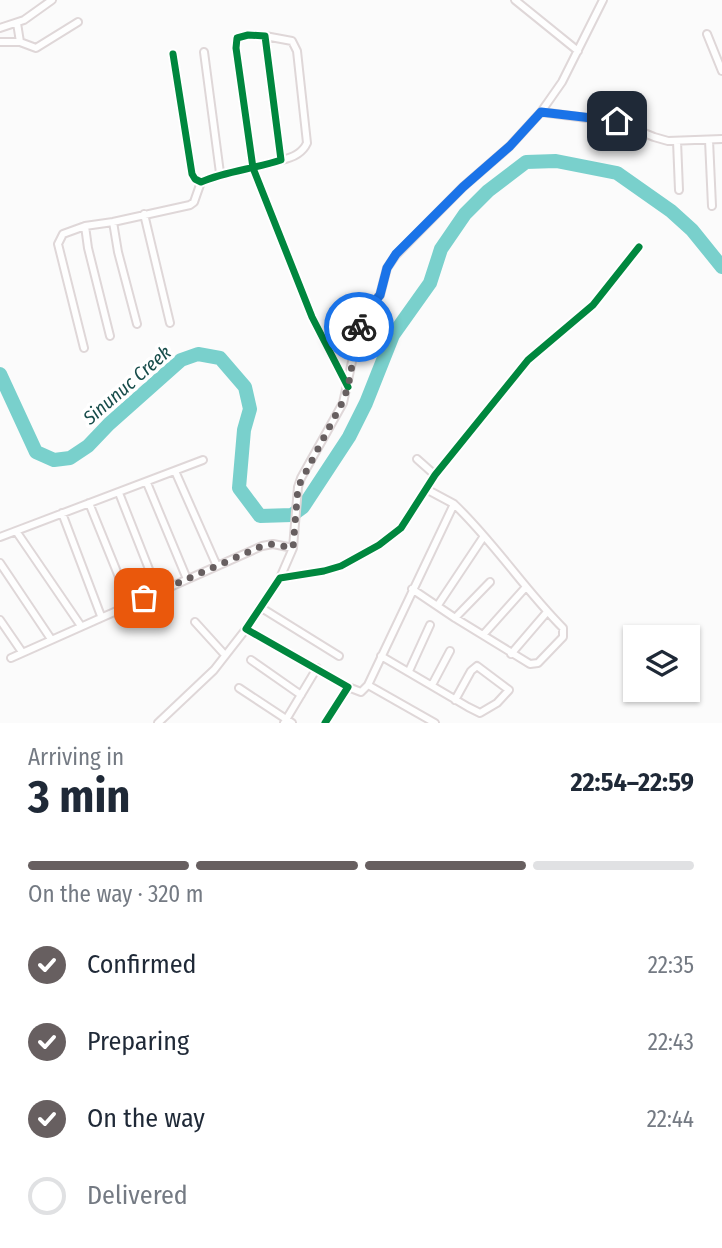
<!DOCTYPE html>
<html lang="en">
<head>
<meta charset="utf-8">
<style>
  :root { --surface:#fff; --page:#f6f6f7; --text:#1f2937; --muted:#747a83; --line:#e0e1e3; --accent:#675f60 }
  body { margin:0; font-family:"Fira Sans Condensed",sans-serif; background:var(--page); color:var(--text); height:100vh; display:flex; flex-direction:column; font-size:26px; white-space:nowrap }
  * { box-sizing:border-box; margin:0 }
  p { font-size:23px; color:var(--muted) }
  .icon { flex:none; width:38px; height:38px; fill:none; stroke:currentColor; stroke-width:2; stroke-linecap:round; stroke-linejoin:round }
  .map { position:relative; height:723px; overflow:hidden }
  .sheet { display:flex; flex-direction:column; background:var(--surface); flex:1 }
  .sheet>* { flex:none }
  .fabs { position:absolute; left:623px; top:625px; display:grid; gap:14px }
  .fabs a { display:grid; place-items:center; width:77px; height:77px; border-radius:0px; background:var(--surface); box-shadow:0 2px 5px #0004; font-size:35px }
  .pin { position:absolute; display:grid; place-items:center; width:60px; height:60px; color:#fff; margin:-30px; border-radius:14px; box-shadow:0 4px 10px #0006 }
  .courier { position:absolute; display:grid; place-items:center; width:70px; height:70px; margin:-35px; border:5px solid #1a73e8; border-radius:50%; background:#fff; color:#222; box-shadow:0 2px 9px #0007 }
  .headline em { font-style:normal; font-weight:700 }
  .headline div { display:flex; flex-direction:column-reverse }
  .headline { display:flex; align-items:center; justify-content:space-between; height:119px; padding:0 28px }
  h1 { font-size:46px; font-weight:700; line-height:52px }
  .bar { display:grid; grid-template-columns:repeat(4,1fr); gap:10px 7px; align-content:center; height:84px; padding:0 28px }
  .bar i { height:9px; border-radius:5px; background:var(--line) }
  .bar .selected { background:var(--accent) }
  .bar p { grid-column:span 4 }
  ol { padding:0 28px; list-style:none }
  li { display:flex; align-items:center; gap:21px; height:77px }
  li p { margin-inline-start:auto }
  li .icon { padding:7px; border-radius:50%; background:var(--accent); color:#fff; stroke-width:4 }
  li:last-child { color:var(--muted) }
  li i { width:38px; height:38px; border:4px solid var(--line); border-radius:50% }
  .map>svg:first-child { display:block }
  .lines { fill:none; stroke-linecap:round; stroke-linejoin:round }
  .river { stroke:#79d0cc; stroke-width:14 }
  .minor-casing { stroke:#dfd7d8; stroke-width:10 }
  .minor { stroke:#fefefe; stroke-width:6 }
  .cycleway-casing { stroke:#fff; stroke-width:11 }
  .cycleway { stroke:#00873e; stroke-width:7 }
  .done { stroke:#675f60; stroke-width:7; stroke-dasharray:0 12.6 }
  .route { stroke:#1a73e8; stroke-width:9 }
  .labels { text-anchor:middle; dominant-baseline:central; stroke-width:7; stroke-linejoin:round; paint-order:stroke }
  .water-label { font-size:19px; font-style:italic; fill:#174c4a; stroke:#fff }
</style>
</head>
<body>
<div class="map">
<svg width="722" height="723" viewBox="0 0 722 723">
  <rect width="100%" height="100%" fill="#fbfbfb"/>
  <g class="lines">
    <path class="river" d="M0,374L36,452L54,460L70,458L88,446L109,424L181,360L198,354L220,358L245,387L250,409L244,430L239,488L260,516L292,515L303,507L349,437L366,403L393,335L430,283L441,249L465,214L488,191L526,162L556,161L617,173L671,211L692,230L722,267"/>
    <defs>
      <path id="minor" d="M515,0L578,51
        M17,23L20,42
        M0,28L24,20L52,0
        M707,34L722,71
        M265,36L292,41L297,51L307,143C302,154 292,158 281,160
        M0,42H20L36,48L78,22
        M204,52L220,173
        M173,54L192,174L195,179L201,182C226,171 254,169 281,160L265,36L248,35L237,38L236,48L253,168L312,317L348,387
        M541,112L617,122L654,137L668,141L722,139
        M709,140L712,206
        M677,141L679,190
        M144,214L170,323
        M113,222L118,252L137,324
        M85,226L88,248L110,336
        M84,348L58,244L63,234L85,226L113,222L190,205L194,202L201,182
        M417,459L435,475
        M175,471L217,566
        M147,483L187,579
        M119,493L158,592
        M89,503L130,604
        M62,513L101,616
        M16,531L81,626
        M0,537L203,460
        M0,563L51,639
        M280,578L293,548L298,487L301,478L343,403L361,320L366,310L380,295L387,268L396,255L463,187L510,146L541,112L562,82L603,0
        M412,589L455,618L530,664L538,663L563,637V628C524,589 494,542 454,504
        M438,605L484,536
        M260,607L339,656
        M455,618L490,582
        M0,620L22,652
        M195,622L225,655
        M483,635L525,588
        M511,654L547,612
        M381,656L468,707L480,713L497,703L509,690L477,666L471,671L455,700
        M11,658L262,546L273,544L293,548
        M251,660L301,695
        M409,671L430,625
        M368,685L454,504L426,489
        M432,685L450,651
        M348,687L361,692L368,685L435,723
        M239,688L292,723
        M158,723L214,670L246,629
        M284,723L317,668
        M325,723L348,687L246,629L280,578L324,571L341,566L379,545L401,528L435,475L528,360L593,305L639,247"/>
    </defs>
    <use href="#minor" class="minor-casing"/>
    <use href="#minor" class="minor"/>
    <defs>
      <path id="cycleway" d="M173,54L192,174L195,179L201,182C226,171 254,169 281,160L265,36L248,35L237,38L236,48L253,168L312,317L348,387
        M325,723L348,687L246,629L280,578L324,571L341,566L379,545L401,528L435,475L528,360L593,305L639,247"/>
    </defs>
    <use href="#cycleway" class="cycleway-casing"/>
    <use href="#cycleway" class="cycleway"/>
  </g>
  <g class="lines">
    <path class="done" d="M144,598L262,546L273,544L293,548L298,487L342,403L348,387L359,327"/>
    <path class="route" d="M359,327L363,315L380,295L387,268L396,254L463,187L510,146L541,112L617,121"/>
  </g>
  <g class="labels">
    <g class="water-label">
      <text transform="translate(127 385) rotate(-41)">Sinunuc Creek</text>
    </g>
  </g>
</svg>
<div class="fabs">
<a><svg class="icon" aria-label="layers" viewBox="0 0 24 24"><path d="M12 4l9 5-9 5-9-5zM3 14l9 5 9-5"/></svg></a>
</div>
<div class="pin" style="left:144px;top:598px;background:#ea580c"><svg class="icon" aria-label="bag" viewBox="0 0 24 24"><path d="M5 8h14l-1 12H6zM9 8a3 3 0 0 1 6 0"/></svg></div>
<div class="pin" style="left:617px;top:121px;background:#1f2937"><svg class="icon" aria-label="home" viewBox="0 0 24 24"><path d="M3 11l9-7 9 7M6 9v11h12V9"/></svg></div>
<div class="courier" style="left:359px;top:327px"><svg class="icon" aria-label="bike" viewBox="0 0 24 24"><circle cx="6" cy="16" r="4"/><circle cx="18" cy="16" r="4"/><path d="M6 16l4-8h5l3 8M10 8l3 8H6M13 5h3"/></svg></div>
</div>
<section class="sheet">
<div class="headline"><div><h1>3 min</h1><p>Arriving in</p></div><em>22:54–22:59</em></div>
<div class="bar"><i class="selected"></i><i class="selected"></i><i class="selected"></i><i></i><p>On the way · 320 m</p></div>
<ol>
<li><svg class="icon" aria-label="check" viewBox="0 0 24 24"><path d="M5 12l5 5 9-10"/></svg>Confirmed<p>22:35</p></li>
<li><svg class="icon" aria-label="check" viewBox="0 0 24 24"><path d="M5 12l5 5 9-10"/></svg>Preparing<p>22:43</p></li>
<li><svg class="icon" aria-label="check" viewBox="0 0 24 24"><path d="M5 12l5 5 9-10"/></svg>On the way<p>22:44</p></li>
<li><i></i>Delivered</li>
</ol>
</section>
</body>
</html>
